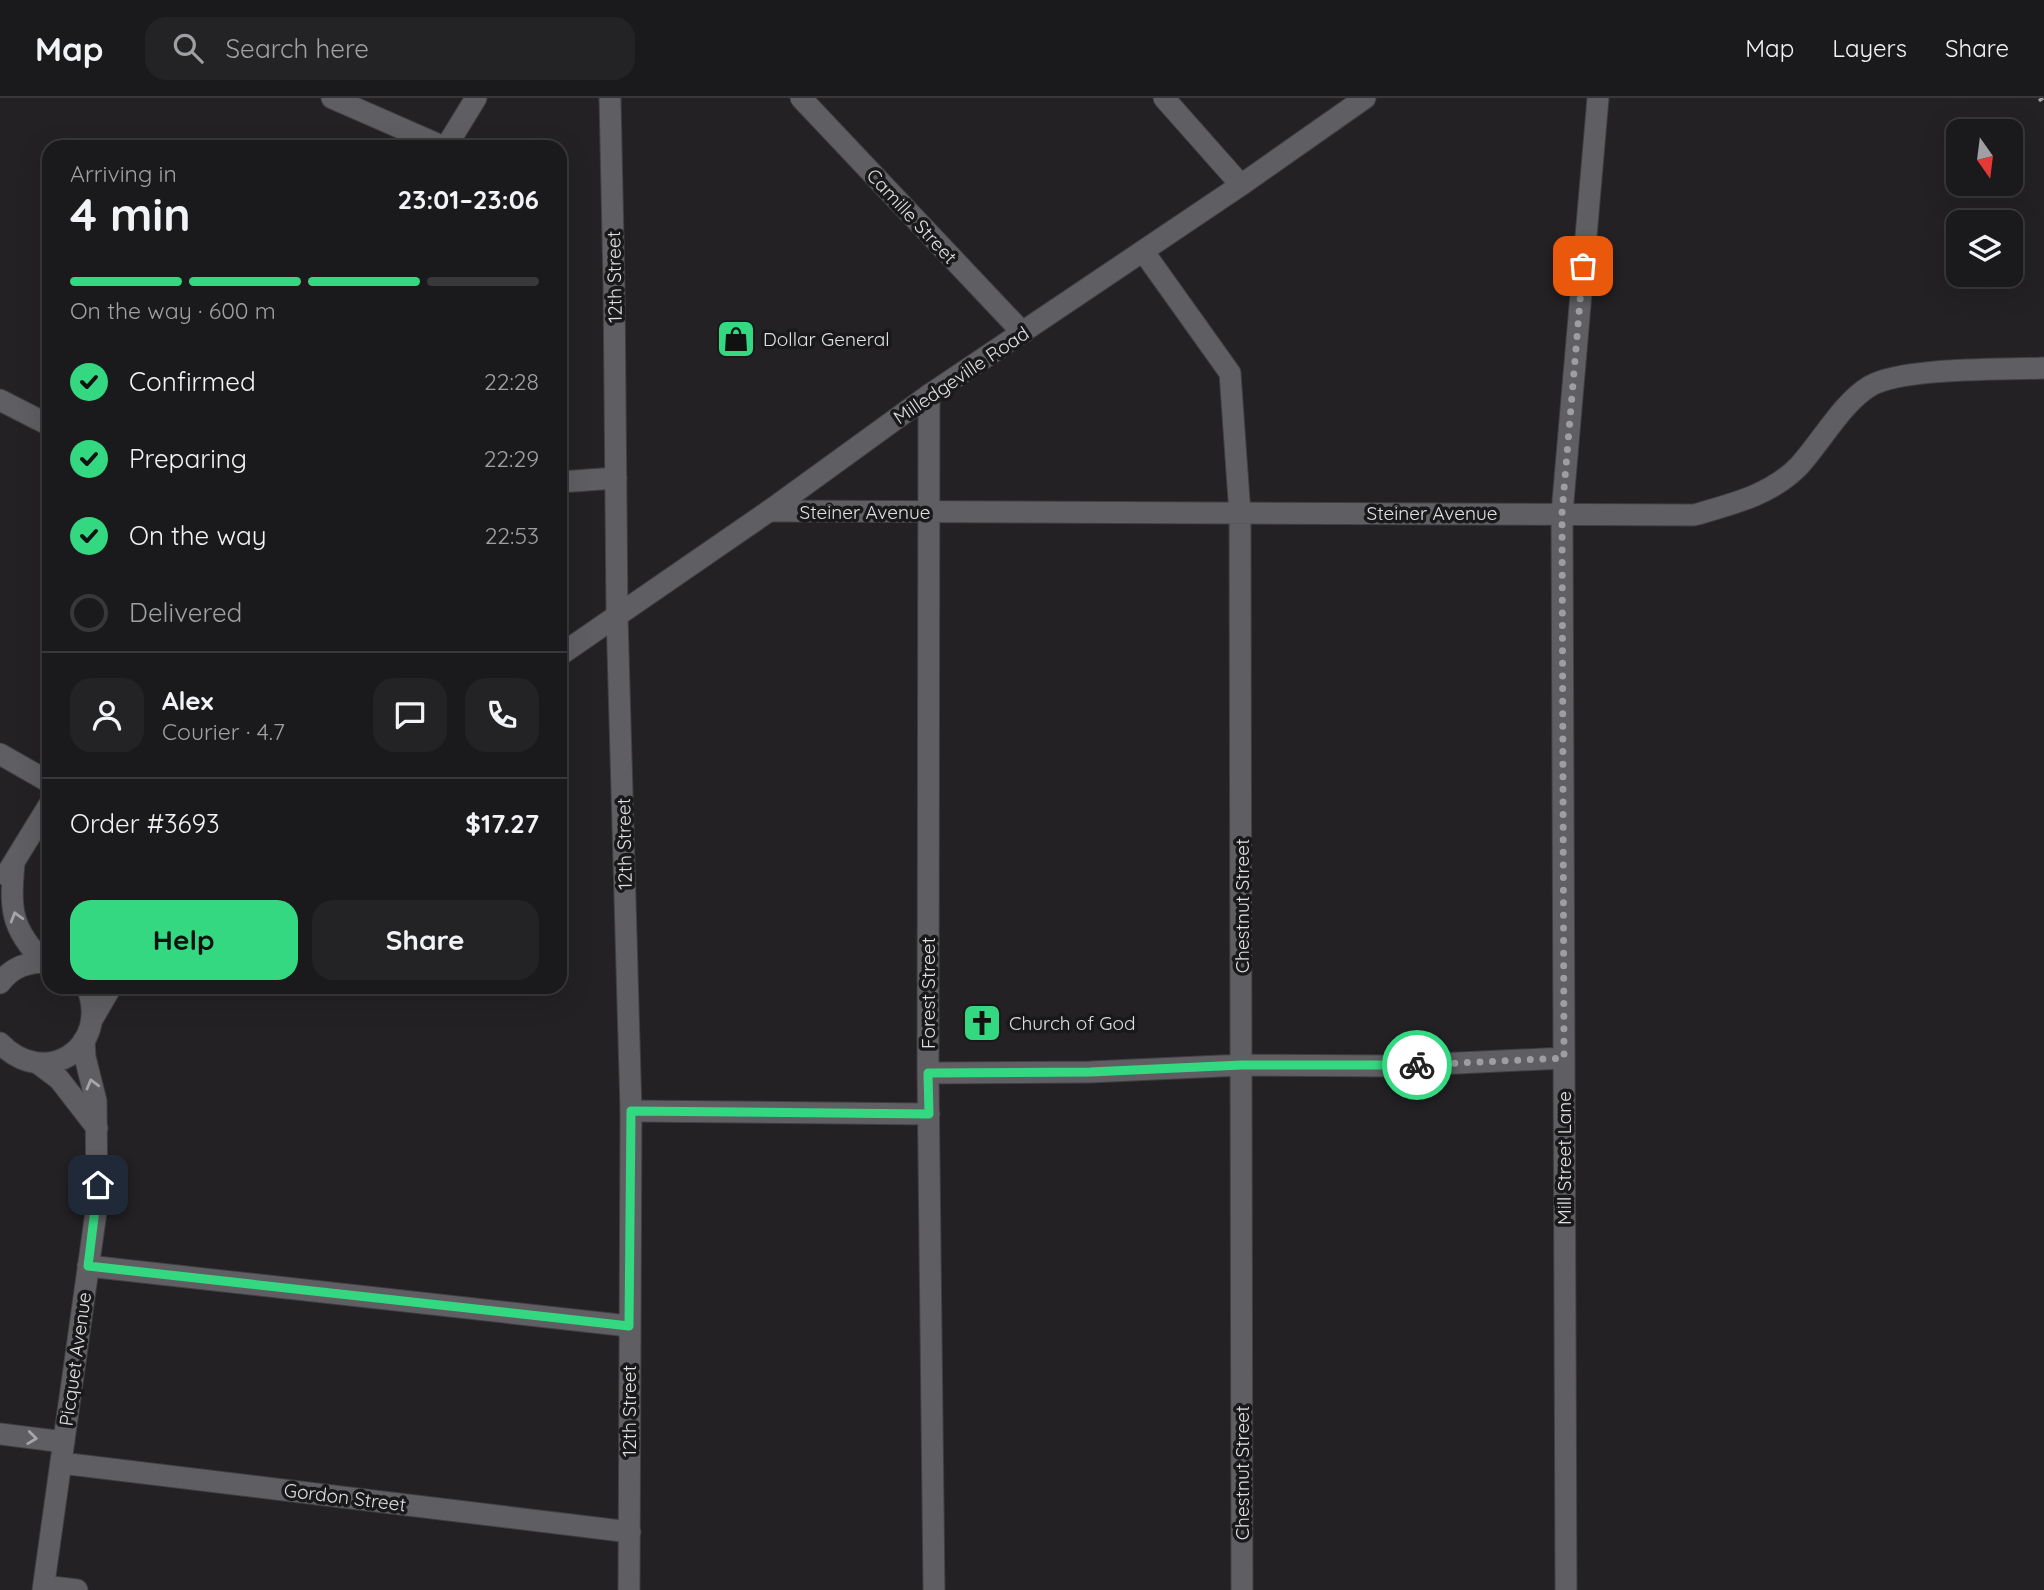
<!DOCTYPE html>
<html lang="en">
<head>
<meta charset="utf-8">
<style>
  :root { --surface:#1a191b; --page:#232224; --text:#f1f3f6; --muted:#9fa0a3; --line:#38383a; --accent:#34d881 }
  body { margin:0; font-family:Quicksand,sans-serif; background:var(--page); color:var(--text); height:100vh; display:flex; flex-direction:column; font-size:26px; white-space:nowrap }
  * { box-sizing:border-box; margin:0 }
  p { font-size:23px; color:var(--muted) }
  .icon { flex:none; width:38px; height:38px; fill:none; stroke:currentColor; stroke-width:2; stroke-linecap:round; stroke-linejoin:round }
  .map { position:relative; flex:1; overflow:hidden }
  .details { position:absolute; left:42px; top:42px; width:525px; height:854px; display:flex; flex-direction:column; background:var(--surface); border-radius:21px; box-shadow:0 7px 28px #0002,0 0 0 2px var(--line) }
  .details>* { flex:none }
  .needle { width:46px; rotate:166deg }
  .controls { position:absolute; left:1946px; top:21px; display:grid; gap:14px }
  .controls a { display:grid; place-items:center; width:77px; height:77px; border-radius:14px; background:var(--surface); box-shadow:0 7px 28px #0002,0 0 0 2px var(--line); font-size:35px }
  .pin { position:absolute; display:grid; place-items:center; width:60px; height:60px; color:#fff; margin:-30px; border-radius:14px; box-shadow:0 4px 10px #0006 }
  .courier { position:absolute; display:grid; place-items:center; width:70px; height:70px; margin:-35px; border:5px solid #34d881; border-radius:50%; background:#fff; color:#222; box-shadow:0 2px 9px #0007 }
  .overview em { font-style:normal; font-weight:700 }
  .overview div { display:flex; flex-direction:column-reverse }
  .overview { display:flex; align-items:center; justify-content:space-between; height:119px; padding:0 28px }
  h1 { font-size:46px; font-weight:700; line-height:52px }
  .bar { display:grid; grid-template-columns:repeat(4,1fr); gap:10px 7px; align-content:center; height:84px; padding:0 28px }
  .bar i { height:9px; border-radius:5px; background:var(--line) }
  .bar .selected { background:var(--accent) }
  .bar p { grid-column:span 4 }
  .line { display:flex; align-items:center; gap:18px; padding:0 28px; border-top:2px solid var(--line) }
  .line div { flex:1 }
  .round { display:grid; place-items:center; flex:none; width:74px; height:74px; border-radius:21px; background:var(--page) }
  ol { padding:0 28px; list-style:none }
  li { display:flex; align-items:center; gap:21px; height:77px }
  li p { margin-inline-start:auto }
  li .icon { padding:7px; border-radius:50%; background:var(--accent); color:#111; stroke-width:4 }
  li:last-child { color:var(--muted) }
  li i { width:38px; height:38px; border:4px solid var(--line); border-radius:50% }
  .button { display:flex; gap:14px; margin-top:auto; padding:14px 28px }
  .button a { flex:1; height:80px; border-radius:21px; background:var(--accent); color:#111; font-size:28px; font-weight:700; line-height:80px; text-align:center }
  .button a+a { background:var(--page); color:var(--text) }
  header { display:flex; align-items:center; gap:42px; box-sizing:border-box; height:98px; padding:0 35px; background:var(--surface); border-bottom:2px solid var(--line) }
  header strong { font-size:33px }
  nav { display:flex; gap:38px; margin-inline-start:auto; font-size:24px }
  .search { width:490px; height:63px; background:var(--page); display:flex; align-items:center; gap:18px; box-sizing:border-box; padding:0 24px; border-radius:21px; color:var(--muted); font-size:26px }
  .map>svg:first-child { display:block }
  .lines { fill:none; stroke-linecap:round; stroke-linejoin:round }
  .street-casing { stroke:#3f3e41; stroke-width:23 }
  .secondary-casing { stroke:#3f3e41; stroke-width:23 }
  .street { stroke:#5f5e62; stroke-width:21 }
  .secondary { stroke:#5f5e62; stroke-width:21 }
  .rail { stroke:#9d9c9e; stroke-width:5; stroke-dasharray:3.5 7; stroke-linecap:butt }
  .oneway { stroke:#a6a6a8 }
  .done { stroke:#9e9da0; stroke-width:7; stroke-dasharray:0 12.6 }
  .route { stroke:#34d881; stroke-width:9 }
  .labels { text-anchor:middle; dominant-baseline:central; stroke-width:7; stroke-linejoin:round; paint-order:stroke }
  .street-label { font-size:19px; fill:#e0e0e2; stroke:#19181b }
  .poi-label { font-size:19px; fill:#e0e0e2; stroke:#19181b; text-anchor:start }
</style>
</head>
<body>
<header>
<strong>Map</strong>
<div class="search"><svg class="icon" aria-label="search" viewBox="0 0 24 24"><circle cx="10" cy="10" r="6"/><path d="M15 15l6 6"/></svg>Search here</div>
<nav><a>Map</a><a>Layers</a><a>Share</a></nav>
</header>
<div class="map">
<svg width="2044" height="1492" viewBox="0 0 2044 1492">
  <rect width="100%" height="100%" fill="#232124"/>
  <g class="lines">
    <defs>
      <path id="street" d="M332,0L444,49
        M801,0L1023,235
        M1164,0L1241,87
        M1143,153L1230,275L1240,416L1242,1492
        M929,297L928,975L934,1492
        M0,302L49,327
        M560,384L616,380
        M769,413L1694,417C1732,406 1771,397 1799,368C1821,344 1842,305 1870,288C1903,269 2002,272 2044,270
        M0,656L49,684
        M39,966L59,981L97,1030
        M928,975L1090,974L1242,967L1396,968L1564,960
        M631,1013L929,1016
        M88,1168L629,1228
        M0,1336L64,1344
        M61,1365L630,1434
        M44,1488L77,1492
        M43,1492L97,1107L96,1003L85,959L84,942
        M1566,1492L1562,415L1598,0"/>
      <path id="secondary" d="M610,0L614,187L617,517L631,1013L629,1492
        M446,49L476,0
        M560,557L769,413L929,297L1241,87L1365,0
        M14,765C10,810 10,830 44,864
        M6,777L49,707
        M0,885C13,868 28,864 49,864
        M93,920L111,889
        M0,945C45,992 111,950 87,889"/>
    </defs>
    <use href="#street" class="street-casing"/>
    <use href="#secondary" class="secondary-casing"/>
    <use href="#street" class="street"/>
    <use href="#secondary" class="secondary"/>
    <path class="rail" d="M2040,0L2044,6"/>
  </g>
  <defs><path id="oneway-chevron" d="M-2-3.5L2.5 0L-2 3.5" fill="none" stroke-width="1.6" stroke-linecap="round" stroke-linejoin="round" transform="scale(1.75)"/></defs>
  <g class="oneway">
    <use href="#oneway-chevron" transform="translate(16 819) rotate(-106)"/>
    <use href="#oneway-chevron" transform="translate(92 986) rotate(-105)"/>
    <use href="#oneway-chevron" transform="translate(32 1340) rotate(7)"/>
  </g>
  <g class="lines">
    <path class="done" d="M1417,967L1564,960L1562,415L1583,168"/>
    <path class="route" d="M98,1087L88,1168L629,1228L631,1013L929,1016L928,975L1090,974L1242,967H1417"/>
  </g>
  <defs>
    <symbol id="shop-square" viewBox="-11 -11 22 22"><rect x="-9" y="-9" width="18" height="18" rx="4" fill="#34d881" stroke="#19181b"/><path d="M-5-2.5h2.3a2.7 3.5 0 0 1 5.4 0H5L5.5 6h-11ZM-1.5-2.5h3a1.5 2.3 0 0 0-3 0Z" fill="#111"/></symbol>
    <symbol id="church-square" viewBox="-11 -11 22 22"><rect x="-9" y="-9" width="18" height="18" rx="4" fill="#34d881" stroke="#19181b"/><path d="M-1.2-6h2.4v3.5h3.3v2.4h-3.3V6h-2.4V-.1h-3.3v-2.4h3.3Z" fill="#111"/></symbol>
  </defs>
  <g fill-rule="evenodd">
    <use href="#shop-square" x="714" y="219" width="44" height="44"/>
    <use href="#church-square" x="960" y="903" width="44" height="44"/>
  </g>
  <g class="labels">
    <g class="street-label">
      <text transform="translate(912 118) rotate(47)">Camille Street</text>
      <text transform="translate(614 179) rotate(-91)">12th Street</text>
      <text transform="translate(961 277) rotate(-34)">Milledgeville Road</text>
      <text x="865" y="414">Steiner Avenue</text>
      <text x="1432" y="415">Steiner Avenue</text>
      <text transform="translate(624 746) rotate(-91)">12th Street</text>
      <text transform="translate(1242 808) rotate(-90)">Chestnut Street</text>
      <text transform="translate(928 895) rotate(-90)">Forest Street</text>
      <text transform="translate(1564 1060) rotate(-90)">Mill Street Lane</text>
      <text transform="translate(75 1261) rotate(-82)">Picquet Avenue</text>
      <text transform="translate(629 1313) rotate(-90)">12th Street</text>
      <text transform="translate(1242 1375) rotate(-90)">Chestnut Street</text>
      <text transform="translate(345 1399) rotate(7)">Gordon Street</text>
    </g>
    <g class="poi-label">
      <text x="763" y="241">Dollar General</text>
      <text x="1009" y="925">Church of God</text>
    </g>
  </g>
</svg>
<div class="controls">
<a><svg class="needle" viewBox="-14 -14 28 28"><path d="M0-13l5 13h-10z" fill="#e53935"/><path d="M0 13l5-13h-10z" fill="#9fa0a3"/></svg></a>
<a><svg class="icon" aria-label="layers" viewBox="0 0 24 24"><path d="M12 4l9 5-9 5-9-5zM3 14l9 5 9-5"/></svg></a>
</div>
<div class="pin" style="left:1583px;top:168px;background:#ea580c"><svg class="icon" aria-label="bag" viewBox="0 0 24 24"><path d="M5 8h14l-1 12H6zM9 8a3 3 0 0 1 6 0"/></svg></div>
<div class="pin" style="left:98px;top:1087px;background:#1f2937"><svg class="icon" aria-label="home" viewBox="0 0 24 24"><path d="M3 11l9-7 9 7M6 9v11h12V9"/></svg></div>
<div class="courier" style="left:1417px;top:967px"><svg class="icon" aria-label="bike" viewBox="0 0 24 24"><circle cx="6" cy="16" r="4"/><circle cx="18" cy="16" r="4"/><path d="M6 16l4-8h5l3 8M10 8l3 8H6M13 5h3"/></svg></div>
<section class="details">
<div class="overview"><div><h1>4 min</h1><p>Arriving in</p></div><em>23:01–23:06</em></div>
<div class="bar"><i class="selected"></i><i class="selected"></i><i class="selected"></i><i></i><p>On the way · 600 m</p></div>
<ol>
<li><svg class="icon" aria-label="check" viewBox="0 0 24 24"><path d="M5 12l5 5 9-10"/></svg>Confirmed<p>22:28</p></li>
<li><svg class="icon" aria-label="check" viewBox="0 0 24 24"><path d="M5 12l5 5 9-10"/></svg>Preparing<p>22:29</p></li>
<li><svg class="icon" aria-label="check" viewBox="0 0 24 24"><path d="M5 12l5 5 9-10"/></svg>On the way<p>22:53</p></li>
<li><i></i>Delivered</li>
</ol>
<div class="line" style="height:126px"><a class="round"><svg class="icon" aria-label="person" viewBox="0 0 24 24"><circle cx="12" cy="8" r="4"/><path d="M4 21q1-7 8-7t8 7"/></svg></a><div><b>Alex</b><p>Courier · 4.7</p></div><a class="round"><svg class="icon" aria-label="chat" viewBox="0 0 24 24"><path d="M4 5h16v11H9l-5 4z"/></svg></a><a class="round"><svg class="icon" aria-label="phone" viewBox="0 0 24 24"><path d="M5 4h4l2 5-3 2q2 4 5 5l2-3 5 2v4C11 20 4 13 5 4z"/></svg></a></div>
<div class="line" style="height:91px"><div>Order #3693</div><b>$17.27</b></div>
<div class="button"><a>Help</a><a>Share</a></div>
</section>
</div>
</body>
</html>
